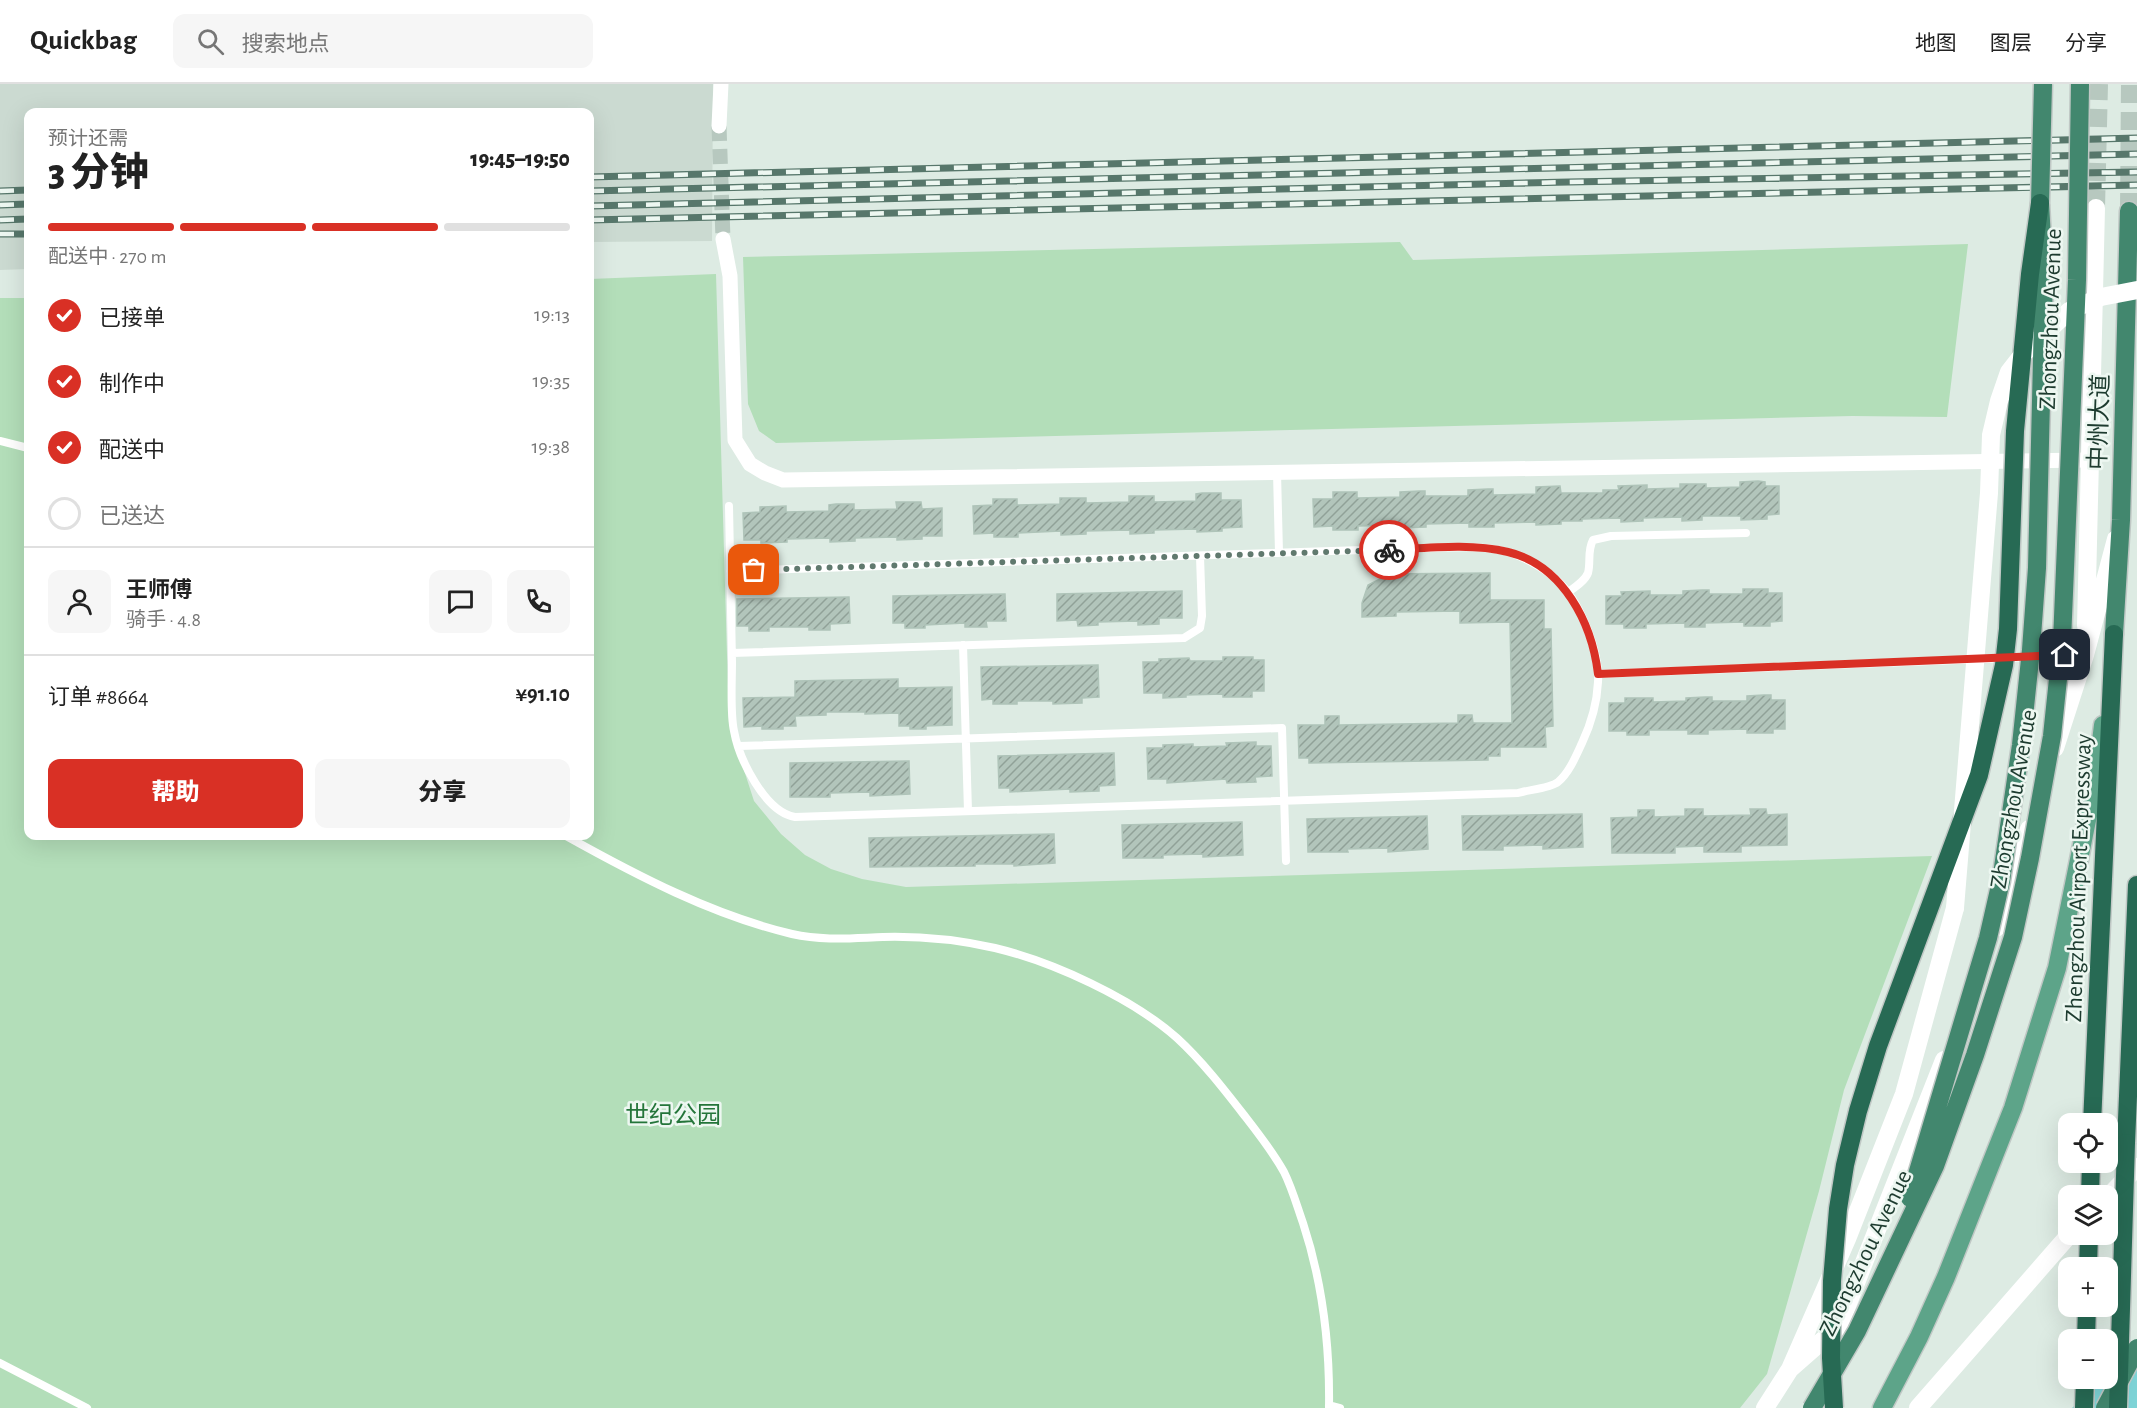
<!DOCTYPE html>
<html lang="zh">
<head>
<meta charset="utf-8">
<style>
  :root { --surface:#fff; --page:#f6f6f6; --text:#222; --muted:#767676; --line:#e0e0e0; --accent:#d93025 }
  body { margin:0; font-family:"Alegreya Sans","Noto Sans SC",sans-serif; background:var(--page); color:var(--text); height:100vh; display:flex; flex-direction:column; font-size:22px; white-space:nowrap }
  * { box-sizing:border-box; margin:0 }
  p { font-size:20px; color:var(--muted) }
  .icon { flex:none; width:33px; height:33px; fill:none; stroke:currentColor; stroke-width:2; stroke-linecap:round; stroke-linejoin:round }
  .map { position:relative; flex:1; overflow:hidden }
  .panel { position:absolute; left:24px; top:24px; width:570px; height:732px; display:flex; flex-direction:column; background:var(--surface); border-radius:12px; box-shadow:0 6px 24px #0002 }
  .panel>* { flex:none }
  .controls { position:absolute; left:2058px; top:1029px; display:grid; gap:12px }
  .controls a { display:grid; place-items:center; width:60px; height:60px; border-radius:12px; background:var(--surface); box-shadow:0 6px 24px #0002; font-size:30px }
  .pin { position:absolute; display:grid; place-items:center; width:51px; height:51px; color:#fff; margin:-26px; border-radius:12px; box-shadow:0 3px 9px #0006 }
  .courier { position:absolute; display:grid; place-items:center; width:60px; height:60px; margin:-30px; border:4px solid #d93025; border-radius:50%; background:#fff; color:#222; box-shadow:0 2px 8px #0007 }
  .head em { font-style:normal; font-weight:800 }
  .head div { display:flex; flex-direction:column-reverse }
  .head { display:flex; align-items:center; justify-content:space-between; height:102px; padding:0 24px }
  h1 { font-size:39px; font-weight:800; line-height:45px }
  .bar { display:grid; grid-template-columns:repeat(4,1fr); gap:9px 6px; align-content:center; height:72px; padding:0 24px }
  .bar i { height:8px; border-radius:4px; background:var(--line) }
  .bar .current { background:var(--accent) }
  .bar p { grid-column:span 4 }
  .line { display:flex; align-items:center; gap:15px; padding:0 24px; border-top:2px solid var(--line) }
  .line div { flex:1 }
  .round { display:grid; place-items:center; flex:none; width:63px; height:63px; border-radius:12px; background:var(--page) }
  ol { padding:0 24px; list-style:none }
  li { display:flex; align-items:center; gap:18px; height:66px }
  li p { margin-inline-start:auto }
  li .icon { padding:6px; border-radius:50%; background:var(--accent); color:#fff; stroke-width:4 }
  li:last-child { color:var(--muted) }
  li i { width:33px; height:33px; border:3px solid var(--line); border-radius:50% }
  .primary-button { display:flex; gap:12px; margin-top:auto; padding:12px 24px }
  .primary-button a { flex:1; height:69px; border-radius:12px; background:var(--accent); color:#fff; font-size:24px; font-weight:800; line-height:69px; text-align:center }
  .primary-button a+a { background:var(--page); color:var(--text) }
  header { display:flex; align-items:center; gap:36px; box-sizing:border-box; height:84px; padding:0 30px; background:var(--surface); border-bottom:2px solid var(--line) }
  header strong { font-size:28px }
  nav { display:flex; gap:33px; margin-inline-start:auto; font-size:21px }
  .search { width:420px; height:54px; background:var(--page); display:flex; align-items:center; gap:15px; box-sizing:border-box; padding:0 21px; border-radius:12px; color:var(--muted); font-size:22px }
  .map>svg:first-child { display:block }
  .built { fill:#cbdad1 }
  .green { fill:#b3deb9 }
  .water { fill:#7ed3d6 }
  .building { fill:url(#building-hatch); stroke:#afc4b9; stroke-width:1.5 }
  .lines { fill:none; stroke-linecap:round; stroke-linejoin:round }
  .minor-tunnel { stroke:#b7c8bf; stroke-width:15; stroke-dasharray:15 8; stroke-linecap:butt }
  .tertiary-tunnel { stroke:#b7c8bf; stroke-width:18; stroke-dasharray:18 9; stroke-linecap:butt }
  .trunk-tunnel { stroke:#b7c8bf; stroke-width:18; stroke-dasharray:18 9; stroke-linecap:butt }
  .primary-casing { stroke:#c0c8c5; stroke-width:21 }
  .trunk-casing { stroke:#c0c8c5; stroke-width:21 }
  .motorway-casing { stroke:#c0c8c5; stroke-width:21 }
  .service { stroke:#fff; stroke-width:8 }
  .minor { stroke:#fff; stroke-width:15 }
  .tertiary { stroke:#fff; stroke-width:18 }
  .primary { stroke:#5da489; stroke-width:18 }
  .trunk { stroke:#42876e; stroke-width:18 }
  .motorway { stroke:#276a54; stroke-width:18 }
  .rail-casing { stroke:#57776b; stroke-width:7 }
  .rail { stroke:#edf7f1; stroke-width:4.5; stroke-dasharray:14; stroke-linecap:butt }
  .trunk-bridge-casing { stroke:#c0c8c5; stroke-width:21; stroke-linecap:butt }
  .motorway-bridge-casing { stroke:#c0c8c5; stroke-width:21; stroke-linecap:butt }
  .tertiary-bridge { stroke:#fff; stroke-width:18 }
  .trunk-bridge { stroke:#42876e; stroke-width:18 }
  .motorway-bridge { stroke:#276a54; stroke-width:18 }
  .done { stroke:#60796e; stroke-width:6; stroke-dasharray:0 10.8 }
  .route { stroke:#d93025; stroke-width:8 }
  .labels { text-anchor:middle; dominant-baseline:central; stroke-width:5; stroke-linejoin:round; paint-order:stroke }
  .street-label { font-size:24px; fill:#1d3b2f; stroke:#edf7f1 }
  .park-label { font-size:24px; fill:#24753a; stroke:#edf7f1 }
</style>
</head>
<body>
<header>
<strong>Quickbag</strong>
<div class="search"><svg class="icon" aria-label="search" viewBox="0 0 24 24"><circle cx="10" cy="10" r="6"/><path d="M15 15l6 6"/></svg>搜索地点</div>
<nav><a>地图</a><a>图层</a><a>分享</a></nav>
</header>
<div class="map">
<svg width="2137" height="1324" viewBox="0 0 2137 1324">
  <defs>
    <pattern id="building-hatch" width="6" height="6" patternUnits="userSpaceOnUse" patternTransform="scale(1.5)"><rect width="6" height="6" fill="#b2c5bb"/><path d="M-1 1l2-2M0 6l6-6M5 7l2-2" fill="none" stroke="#90a198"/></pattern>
  </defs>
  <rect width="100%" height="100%" fill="#ddebe3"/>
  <path class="built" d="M0,0H713L712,157L590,158V28H28V185L0,186Z"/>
  <path class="green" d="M1400,158L1413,176L1968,160L1947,333L1852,332L776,359L759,347L748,320L743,173Z
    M716,190L729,640L754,717L781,750L805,771L831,785L862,795L906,803L1932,772L1844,1006L1819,1107L1767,1290L1740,1324H0V214H28V752H590V195Z"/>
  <path class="water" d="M2137,1260V1324H2072L2102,1295L2108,1294V1289Z"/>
  <path class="building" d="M1758,397L1765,398V402H1779V430L1767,431V435L1741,436V432H1702V436L1682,437V433L1643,434V437L1621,438V434L1582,435V437H1561V440L1536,441V438L1494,439V443H1469V439L1426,440V443L1400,444V441L1358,442V446H1333V442L1314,443L1313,415H1333V408H1357V414L1400,413V408L1420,407H1425V412H1468V406L1488,405H1493V411L1536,410V403L1560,402L1561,409H1603V406H1619L1618,402L1647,401V405L1680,404V400H1706V404L1740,403V398Z
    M1202,409H1221V416H1241L1242,443L1222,444V447L1197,448V445L1154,446V449L1130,450V446L1086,447V450L1061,451V447L1018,449V453H994V449L974,450L973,422L993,421V415H1017V421L1060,420V414H1086V419L1129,418V412H1154V418L1196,417V410Z
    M896,418H921L922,425L942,424V452H922V455L897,456V453L855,454V457L830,458V454L787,455V458L761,459V456H744L743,429L760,428V423L786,422V428L829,427V421L836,420H854V426L897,425Z
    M1490,489V516H1544V545H1551L1553,642L1545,643L1546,663H1500V672H1488V676L1309,679V674H1299L1298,641H1325V632H1339V641L1458,639V631H1472L1473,639H1512L1510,538L1460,539V527L1396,528V532L1362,533V519L1368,501L1380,495V490Z
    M1743,505H1768V509H1782V537L1770,538V542H1744V538L1705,539V543H1685V539L1646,540V544H1624V540H1606V512H1622L1621,508L1650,507V511H1683V507L1702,506H1709V510H1743Z
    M1182,507V534H1159V540L1138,541V537L1098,538V541L1078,542L1077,536L1057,537V510Z
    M1005,510L1006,537H986L987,543H965V539L925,541V544H905V539H893V512Z
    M849,513L850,539L830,540V546H809V543H769V547H749V542H737V515Z
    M1223,573H1253V576H1264V607H1252V613H1223V610L1186,611V613L1163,614V609H1144L1143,578H1159V575L1189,574L1190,577H1223Z
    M1098,581L1099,613L1082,614V619L1053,620V617H1017V620H993V615L982,616L981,583Z
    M898,595V604L952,603V641L926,642V645H910V642H899V629L865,630V628H826V631L795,632L796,642H783V645H762V642L744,643L743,614L795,613V597Z
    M1764,611H1771V616H1785V645H1773V649H1747V645L1708,646V650H1688V646H1649V651H1627V647H1609V619H1625V614H1653V618L1686,617V614L1705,613H1712V617H1747V612Z
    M1256,658V662H1271L1272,692L1255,693L1256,698L1227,699L1226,695L1167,699V695H1148L1147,664H1163V661L1193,660V663L1227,662L1226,659Z
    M1114,669L1115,701L1099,702V707L1070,708V705L1010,708V704H999L998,672Z
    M909,677L910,710L870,712V708L830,709V713H790V679Z
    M1685,725H1703V732L1751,731L1750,725H1766L1767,731L1787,730V761L1741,762V768H1704V762L1675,763V769H1612L1611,734L1638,733V726H1654V733L1685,732Z
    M1582,730L1583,763L1543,765V761L1503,762V766H1463L1462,732Z
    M1427,732L1428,765L1388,768V764L1347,765L1348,768H1308L1307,735Z
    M1242,738L1243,771L1203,773V770L1163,771V774H1123L1122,741Z
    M1054,750L1055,779L1014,782V780H975V782L870,783L869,754Z"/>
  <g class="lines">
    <path class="minor-tunnel" d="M719,42L723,155"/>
    <path class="tertiary-tunnel" d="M2096,124L2099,0"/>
    <path class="trunk-tunnel" d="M2129,127L2130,0"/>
    <defs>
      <path id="primary" d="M1882,1324L1919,1253L1946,1193L2013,1024L2057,884L2098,682L2103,641"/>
      <path id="trunk" d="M2114,550L2121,436L2129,127"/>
      <path id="motorway" d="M2092,1040L2114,550
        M2126,1059L2137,801
        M2090,1112L2091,1078
        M2088,1184L2089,1150
        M2086,1256L2087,1222
        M2084,1324L2085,1294"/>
    </defs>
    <use href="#primary" class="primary-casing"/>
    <use href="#trunk" class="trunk-casing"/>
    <use href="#motorway" class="motorway-casing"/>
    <path class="service" d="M0,357L28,364
      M1277,388L1279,469
      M729,422C730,474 731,526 732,578C732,598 730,629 734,647C739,675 765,728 795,733L1518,709C1528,706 1551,704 1558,698C1569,689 1576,672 1582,659C1591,640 1597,619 1598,598C1600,569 1581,521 1561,500C1549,487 1528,475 1511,469C1484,460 1452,464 1424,464L730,487
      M1567,509C1574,504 1585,497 1588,489C1591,478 1587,467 1593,456L1611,452L1746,449
      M963,561L968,727
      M732,569L1184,554L1200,544L1202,532L1200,472
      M1598,590L2085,571
      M739,662L1282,644L1286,777
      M566,752C636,791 712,831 792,850C823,857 852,854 883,853C920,852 959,856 995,864C1053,878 1132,914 1177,954C1202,977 1223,1004 1244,1031C1258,1049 1273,1068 1284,1088C1292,1104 1297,1122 1303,1139C1323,1200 1330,1260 1329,1324
      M0,1279L87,1324
      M1329,1321L1340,1324"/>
    <path class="minor" d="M719,42L721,0
      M723,155L730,192L735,356L750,380L765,389L783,396L2089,376"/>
    <path class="tertiary" d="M2086,542L2096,124
      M2055,664L2085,571L2116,455
      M1996,844L2029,745
      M2108,1113L2137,1083
      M1790,1285L1839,1242L1944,976
      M1765,1324L1790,1285L1847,1155L1904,1010L1955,824
      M1918,1324L2070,1150"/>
    <use href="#primary" class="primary"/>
    <use href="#trunk" class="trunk"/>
    <use href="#motorway" class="motorway"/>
    <defs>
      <path id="rail" d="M590,93L2137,54
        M0,107L28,106
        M590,107L2137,70
        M0,121L28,120
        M590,122L1569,98L2137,88
        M0,136L28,135
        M590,136L2137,101
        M0,150H28"/>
    </defs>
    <use href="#rail" class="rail-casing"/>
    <use href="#rail" class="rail"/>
    <defs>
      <path id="trunk-bridge" d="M1910,1114L1988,854L2001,797L2021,661L2031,566L2037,484L2044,191L2040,119L2043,0
        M1812,1324L1857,1247L1935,1082L1975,971L2013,853L2030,774L2052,652L2062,557L2077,196L2080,0
        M2105,1324L2137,1264"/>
      <path id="motorway-bridge" d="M1834,1324L1831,1274L1832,1197L1838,1125L1845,1081L1858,1027L1878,962L1979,691L2004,581L2008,545L2015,347L2030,190L2040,119
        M2118,1324L2126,1059"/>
    </defs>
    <use href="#trunk-bridge" class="trunk-bridge-casing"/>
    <use href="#motorway-bridge" class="motorway-bridge-casing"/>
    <path class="tertiary-bridge" d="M1955,824L1989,409L1991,351L1999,317L2009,288L2023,270L2069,227L2101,213L2137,206"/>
    <use href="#trunk-bridge" class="trunk-bridge"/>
    <use href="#motorway-bridge" class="motorway-bridge"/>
  </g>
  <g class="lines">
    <path class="done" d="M754,486L1389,466"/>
    <path class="route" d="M1389,466C1428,464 1471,459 1508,468C1563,481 1592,539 1598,590L2065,571"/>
  </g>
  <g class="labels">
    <g class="street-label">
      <text transform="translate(2051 235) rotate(-88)">Zhongzhou Avenue</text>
      <text transform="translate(2100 338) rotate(-88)">中州大道</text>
      <text transform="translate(2014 715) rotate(-80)">Zhongzhou Avenue</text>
      <text transform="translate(2079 794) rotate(-88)">Zhengzhou Airport Expressway</text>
      <text transform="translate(1866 1169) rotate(-64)">Zhongzhou Avenue</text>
    </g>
    <g class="park-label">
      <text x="673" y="1032">世纪公园</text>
    </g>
  </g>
</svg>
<div class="controls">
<a><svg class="icon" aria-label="locate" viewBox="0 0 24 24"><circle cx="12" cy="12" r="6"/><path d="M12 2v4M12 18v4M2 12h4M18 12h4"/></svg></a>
<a><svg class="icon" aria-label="layers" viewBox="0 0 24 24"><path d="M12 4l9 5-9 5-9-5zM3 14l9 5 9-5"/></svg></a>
<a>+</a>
<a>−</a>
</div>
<div class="pin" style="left:754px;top:486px;background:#ea580c"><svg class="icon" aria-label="bag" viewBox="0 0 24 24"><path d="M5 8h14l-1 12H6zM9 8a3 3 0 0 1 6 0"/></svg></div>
<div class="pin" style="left:2065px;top:571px;background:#1f2937"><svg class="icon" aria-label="home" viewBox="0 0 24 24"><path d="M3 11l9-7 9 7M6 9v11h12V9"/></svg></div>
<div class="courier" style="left:1389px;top:466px"><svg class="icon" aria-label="bike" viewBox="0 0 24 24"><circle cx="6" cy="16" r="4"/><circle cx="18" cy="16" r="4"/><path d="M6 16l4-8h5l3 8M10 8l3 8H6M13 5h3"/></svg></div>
<section class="panel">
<div class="head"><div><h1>3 分钟</h1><p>预计还需</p></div><em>19:45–19:50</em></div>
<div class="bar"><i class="current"></i><i class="current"></i><i class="current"></i><i></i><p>配送中 · 270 m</p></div>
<ol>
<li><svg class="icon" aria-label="check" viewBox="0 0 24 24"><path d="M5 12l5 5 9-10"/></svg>已接单<p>19:13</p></li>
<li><svg class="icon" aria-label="check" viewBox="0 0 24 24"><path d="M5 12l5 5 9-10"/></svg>制作中<p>19:35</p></li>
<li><svg class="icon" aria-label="check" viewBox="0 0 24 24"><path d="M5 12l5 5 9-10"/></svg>配送中<p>19:38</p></li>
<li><i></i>已送达</li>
</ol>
<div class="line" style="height:108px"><a class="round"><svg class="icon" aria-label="person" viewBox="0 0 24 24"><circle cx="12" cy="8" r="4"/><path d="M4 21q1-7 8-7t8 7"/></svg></a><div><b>王师傅</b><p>骑手 · 4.8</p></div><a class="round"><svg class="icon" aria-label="chat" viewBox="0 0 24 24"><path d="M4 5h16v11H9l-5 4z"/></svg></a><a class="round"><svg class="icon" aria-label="phone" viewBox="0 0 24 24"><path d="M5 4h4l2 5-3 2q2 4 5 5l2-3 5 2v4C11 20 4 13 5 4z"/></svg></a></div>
<div class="line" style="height:78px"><div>订单 #8664</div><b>¥91.10</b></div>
<div class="primary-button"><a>帮助</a><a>分享</a></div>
</section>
</div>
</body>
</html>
